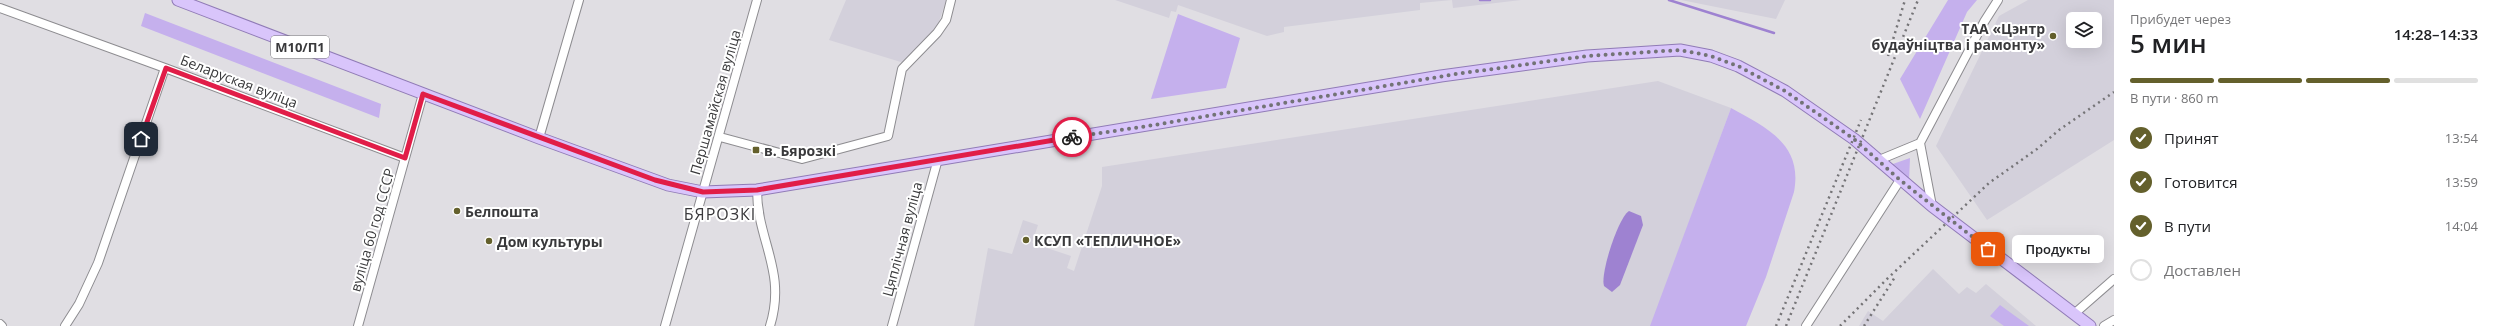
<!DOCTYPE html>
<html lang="ru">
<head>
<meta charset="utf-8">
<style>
  :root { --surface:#fff; --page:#f6f6f6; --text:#202124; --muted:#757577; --line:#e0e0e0; --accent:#64602c }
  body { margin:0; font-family:"Open Sans",sans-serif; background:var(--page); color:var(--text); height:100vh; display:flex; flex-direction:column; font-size:15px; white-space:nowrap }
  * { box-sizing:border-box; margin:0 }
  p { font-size:13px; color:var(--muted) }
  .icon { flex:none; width:22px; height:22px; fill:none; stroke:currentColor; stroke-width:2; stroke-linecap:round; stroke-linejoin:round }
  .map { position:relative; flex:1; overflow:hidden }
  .sheet { display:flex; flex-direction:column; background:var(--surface); width:380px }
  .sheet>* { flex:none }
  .buttons { position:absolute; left:2066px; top:12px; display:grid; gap:8px }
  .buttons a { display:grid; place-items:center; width:36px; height:36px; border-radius:6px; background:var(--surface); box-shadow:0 4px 16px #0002; font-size:20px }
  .pin { position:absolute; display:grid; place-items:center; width:34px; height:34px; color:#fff; margin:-17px; border-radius:8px; box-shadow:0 2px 6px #0006 }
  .courier { position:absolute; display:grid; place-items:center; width:40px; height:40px; margin:-20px; border:3px solid #e11d48; border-radius:50%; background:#fff; color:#222; box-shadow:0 1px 5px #0007 }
  .bubble { position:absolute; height:28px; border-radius:6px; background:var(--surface); box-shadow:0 4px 16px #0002; font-size:13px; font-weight:600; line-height:28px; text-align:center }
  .head em { font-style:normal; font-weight:600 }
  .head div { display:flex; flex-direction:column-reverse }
  .head { display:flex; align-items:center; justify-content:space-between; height:68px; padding:0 16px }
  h1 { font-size:26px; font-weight:600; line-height:30px }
  .bar { display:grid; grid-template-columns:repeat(4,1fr); gap:6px 4px; align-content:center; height:48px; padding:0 16px }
  .bar i { height:5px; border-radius:3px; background:var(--line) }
  .bar .on { background:var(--accent) }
  .bar p { grid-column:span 4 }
  ol { padding:0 16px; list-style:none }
  li { display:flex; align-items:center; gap:12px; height:44px }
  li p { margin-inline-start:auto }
  li .icon { padding:4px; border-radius:50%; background:var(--accent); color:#fff; stroke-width:4 }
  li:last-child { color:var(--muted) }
  li i { width:22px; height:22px; border:2px solid var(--line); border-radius:50% }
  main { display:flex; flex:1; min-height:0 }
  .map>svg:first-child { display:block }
  .built { fill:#d3d0db; fill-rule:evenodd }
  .green { fill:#c5b0ed }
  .water { fill:#9e82d1 }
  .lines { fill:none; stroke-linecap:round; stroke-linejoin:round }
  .stream { stroke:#9e82d1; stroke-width:2.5 }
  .minor-casing { stroke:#8d8c90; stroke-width:10 }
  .major-casing { stroke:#907bb6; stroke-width:13 }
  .minor { stroke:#fff; stroke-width:8 }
  .major { stroke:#d9c5fb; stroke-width:11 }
  .rail { stroke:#757477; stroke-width:2.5; stroke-dasharray:2 4; stroke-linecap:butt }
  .done { stroke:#737376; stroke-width:4; stroke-dasharray:0 7.2 }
  .route { stroke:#e11d48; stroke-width:5 }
  .poi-dot { fill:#64602c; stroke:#fff; stroke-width:1.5 }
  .labels { text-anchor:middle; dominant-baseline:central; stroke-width:4; stroke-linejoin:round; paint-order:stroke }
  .shield { fill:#fff; stroke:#747476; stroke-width:1 }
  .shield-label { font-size:13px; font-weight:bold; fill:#39393b }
  .poi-label { font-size:14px; font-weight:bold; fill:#39393b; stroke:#fff; text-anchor:start }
  .street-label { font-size:14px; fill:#39393b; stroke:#fff }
  .quarter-label { font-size:16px; letter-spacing:1px; fill:#39383b; stroke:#fff }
</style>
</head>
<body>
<main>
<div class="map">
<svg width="2114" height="326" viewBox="0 0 2114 326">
  <rect width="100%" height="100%" fill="#e0dee3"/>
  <path class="built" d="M846,0H946L938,25L904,63L829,40Z
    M1115,0H1521L1453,8L1452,0L1420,3V10L1284,27V32L1267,36L1178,5L1176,12L1171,11L1169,18Z
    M1681,0H1785L1776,19Z
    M2028,0H2114V140L1987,220L1936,146L1999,16ZM2073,19H2095V41H2073Z
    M1658,81L1731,108L1651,326H974L988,248L1012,254L1023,220L1038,225L1032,243L1071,256L1067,268L1074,271L1102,186V167Z
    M1933,269L1959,294L1967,287L1976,293L1986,284L2036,326H1859L1868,311L1883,321Z"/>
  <path class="green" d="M1948,0H1977L1967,12L1920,119L1900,79Z
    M145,13L381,104L379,118L141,26Z
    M1178,14L1240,38L1226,88L1151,99Z
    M1731,108C1767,128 1803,144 1794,192L1766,277L1746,326H1650Z
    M1910,158L1909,181L1890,165Z
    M2000,305L2029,326H2004L1990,316Z"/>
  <path class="water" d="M1629,211L1641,216L1643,225L1620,285L1612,292L1604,286C1600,274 1618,218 1629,211Z"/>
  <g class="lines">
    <path class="stream" d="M1480,0H1490
      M1669,0L1774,33"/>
    <defs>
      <path id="minor" d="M0,8L165,68
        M720,137L802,159L888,136L902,69L937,33L946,20L951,0
        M539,138L579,0
        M1920,143L1932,206
        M1879,160L1920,143L1984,22L1998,0
        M757,190C757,241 787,271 770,326
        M2074,314L2114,279
        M0,324L2,326
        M65,326L79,304L98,263L165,68L405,158
        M358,326L423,94
        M665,326L757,0
        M892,326L938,159
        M1806,326L1900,180
        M2104,326L2114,320"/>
      <path id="major" d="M178,0L539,138L668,185L703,192L757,190L1441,76L1587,56L1680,50L1711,56L1738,66L1785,91L1854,139L1932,206L2090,326"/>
    </defs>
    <use href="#minor" class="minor-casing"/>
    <use href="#major" class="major-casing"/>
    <use href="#minor" class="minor"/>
    <use href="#major" class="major"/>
    <path class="rail" d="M1888,56L1905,0
      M1776,326L1861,120
      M1786,326L1918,0
      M1840,326L1887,279L1989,183L2037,149L2059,130L2114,92
      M1864,326L1895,277"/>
  </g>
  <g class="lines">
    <path class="done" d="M1072,137L1142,127L1456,74L1587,56L1680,50L1711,56L1738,66L1785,91L1854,139L1900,180L1988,249"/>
    <path class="route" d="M141,139L166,68L405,158L423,94L655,180L703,192L757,190L1072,137"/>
  </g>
  <g class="poi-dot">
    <circle cx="2053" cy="36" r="4"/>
    <rect x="752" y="146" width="8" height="8" rx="2"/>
    <circle cx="457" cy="211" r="4"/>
    <circle cx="1026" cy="240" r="4"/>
    <circle cx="489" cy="241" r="4"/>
  </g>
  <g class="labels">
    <rect class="shield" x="271" y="36" width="58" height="22" rx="3"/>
    <g class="shield-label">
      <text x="300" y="47">М10/П1</text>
    </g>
    <g class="poi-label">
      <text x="2045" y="28" text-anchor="end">ТАА «Цэнтр<tspan x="2045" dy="16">будаўніцтва і рамонту»</tspan></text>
      <text x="764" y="150">в. Бярозкі</text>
      <text x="465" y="211">Белпошта</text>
      <text x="1034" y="240">КСУП «ТЕПЛИЧНОЕ»</text>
      <text x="497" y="241">Дом культуры</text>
    </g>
    <g class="street-label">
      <text transform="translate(239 81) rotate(21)">Беларуская вуліца</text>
      <text transform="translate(715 102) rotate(-74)">Першамайская вуліца</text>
      <text transform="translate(372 230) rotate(-74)">вуліца 60 год СССР</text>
      <text transform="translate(902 239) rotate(-75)">Цяплічная вуліца</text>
    </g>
    <g class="quarter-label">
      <text x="720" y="214">БЯРОЗКІ</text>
    </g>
  </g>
</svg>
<div class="buttons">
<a><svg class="icon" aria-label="layers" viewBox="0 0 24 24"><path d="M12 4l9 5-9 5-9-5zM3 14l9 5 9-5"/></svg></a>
</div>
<div class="pin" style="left:1988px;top:249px;background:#ea580c"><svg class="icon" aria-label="bag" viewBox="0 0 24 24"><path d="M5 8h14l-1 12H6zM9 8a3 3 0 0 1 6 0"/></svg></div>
<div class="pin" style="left:141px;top:139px;background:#1f2937"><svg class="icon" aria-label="home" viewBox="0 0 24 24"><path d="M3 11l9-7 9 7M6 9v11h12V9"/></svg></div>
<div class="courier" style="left:1072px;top:137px"><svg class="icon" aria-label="bike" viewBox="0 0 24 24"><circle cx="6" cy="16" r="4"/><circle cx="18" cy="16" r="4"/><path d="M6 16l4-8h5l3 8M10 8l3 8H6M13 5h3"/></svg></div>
<div class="bubble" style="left:2012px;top:235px;width:92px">Продукты</div>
</div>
<section class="sheet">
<div class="head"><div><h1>5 мин</h1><p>Прибудет через</p></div><em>14:28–14:33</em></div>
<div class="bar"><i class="on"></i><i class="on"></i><i class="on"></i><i></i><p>В пути · 860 m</p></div>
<ol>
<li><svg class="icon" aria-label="check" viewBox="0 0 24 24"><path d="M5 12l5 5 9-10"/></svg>Принят<p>13:54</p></li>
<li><svg class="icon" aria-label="check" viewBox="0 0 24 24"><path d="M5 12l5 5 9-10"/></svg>Готовится<p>13:59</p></li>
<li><svg class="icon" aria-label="check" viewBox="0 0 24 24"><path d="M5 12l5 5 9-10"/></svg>В пути<p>14:04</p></li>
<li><i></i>Доставлен</li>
</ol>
</section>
</main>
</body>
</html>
